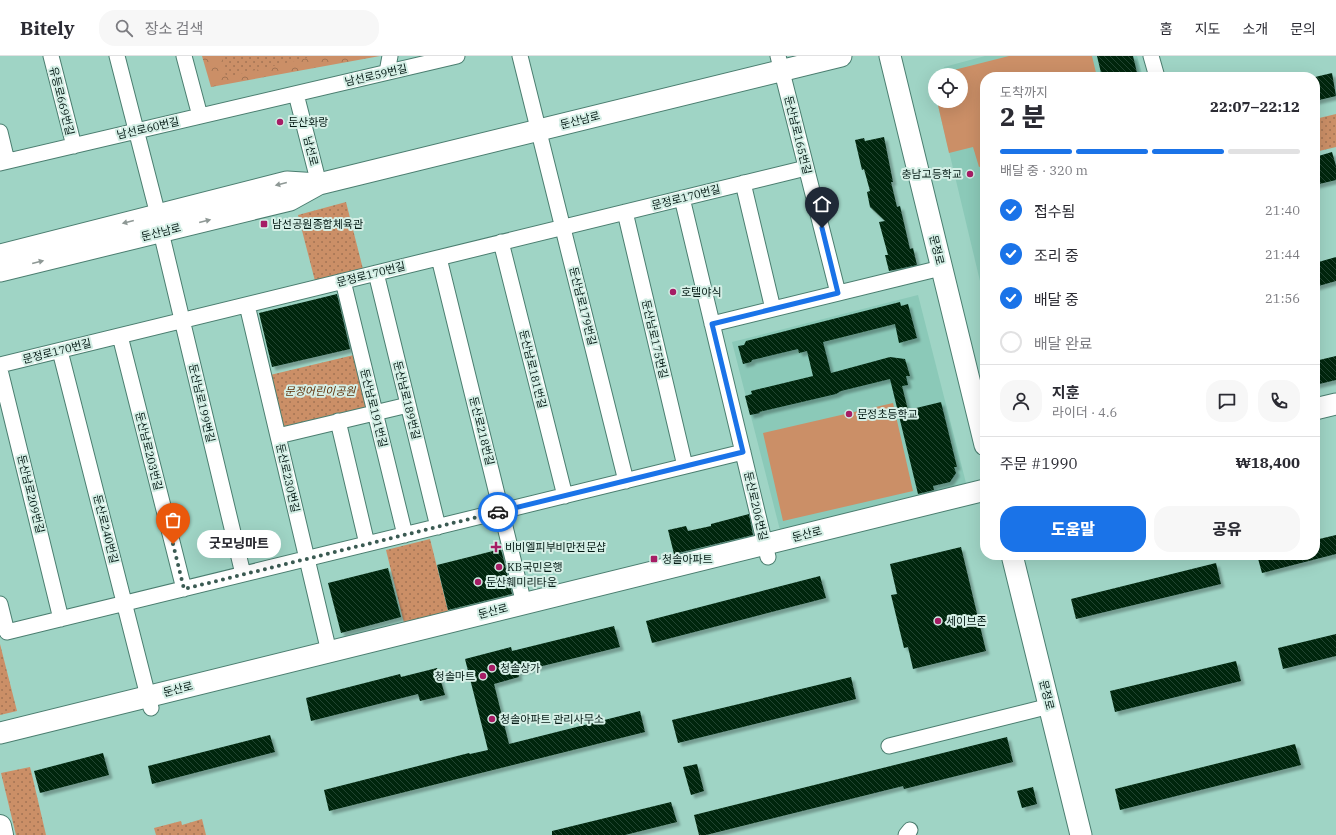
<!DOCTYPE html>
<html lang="ko">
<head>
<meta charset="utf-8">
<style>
  :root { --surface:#fff; --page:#f7f7f7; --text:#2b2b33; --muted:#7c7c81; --line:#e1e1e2; --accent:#1a73e8 }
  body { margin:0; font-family:"IBM Plex Serif","Noto Sans KR",serif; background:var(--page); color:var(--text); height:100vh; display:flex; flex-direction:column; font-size:15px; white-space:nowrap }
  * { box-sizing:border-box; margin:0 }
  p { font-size:13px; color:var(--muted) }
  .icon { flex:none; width:22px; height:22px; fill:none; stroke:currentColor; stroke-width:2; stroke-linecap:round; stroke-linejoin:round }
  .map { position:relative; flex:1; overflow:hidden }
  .drawer { position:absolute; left:980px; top:16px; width:340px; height:488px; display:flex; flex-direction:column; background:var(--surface); border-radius:16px; box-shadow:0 4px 16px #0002 }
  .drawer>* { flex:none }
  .buttons { position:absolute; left:928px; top:12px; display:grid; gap:8px }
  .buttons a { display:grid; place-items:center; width:40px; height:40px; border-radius:50%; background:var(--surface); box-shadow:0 4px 16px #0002; font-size:20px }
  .pin { position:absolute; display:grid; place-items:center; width:34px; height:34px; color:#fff; margin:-41px -17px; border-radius:50% 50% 50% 0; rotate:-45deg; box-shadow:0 0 4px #0007 }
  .pin .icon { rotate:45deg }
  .courier { position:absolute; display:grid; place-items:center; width:40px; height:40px; margin:-20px; border:3px solid #1a73e8; border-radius:50%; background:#fff; color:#222; box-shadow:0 1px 5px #0007 }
  .bubble { position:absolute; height:28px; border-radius:14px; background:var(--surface); box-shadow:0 4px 16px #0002; font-size:13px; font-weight:800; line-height:28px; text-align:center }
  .summary em { font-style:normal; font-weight:800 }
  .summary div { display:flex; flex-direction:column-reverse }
  .summary { display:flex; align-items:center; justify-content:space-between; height:68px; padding:0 20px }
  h1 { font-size:26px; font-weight:800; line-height:30px }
  .bar { display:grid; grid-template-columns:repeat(4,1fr); gap:6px 4px; align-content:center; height:48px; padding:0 20px }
  .bar i { height:5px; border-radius:3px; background:var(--line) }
  .bar .selected { background:var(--accent) }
  .bar p { grid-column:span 4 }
  .line { display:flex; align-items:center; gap:10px; padding:0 20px; border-top:1px solid var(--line) }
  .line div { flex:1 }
  .round { display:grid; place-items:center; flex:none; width:42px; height:42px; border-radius:16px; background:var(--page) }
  ol { padding:0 20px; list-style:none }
  li { display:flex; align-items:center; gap:12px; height:44px }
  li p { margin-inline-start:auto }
  li .icon { padding:4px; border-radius:50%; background:var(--accent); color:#fff; stroke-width:4 }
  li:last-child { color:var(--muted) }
  li i { width:22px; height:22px; border:2px solid var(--line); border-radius:50% }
  .action { display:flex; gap:8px; margin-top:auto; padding:8px 20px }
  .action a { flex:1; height:46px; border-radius:16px; background:var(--accent); color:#fff; font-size:16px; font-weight:800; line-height:46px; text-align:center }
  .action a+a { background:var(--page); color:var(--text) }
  header { display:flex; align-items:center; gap:24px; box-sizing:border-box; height:56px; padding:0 20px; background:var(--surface); border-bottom:1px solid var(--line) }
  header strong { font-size:19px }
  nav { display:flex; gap:22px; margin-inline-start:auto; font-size:14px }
  .search { width:280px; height:36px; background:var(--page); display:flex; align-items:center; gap:10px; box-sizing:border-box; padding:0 14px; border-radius:16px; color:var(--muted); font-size:15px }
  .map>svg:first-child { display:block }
  .built { fill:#8bc9b8 }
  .grass { fill:#cb8f67 }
  .forest { fill:url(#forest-crowns) }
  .park { fill:url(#park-dots) }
  .building { fill:url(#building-back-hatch); filter:url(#shadow) }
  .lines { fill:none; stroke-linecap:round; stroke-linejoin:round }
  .street-casing { stroke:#4b7e70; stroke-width:17 }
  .secondary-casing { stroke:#4b7e70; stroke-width:23 }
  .primary-casing { stroke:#4b7e70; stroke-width:24 }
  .street { stroke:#fff; stroke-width:15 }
  .secondary { stroke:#fff; stroke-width:21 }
  .primary { stroke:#fff; stroke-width:22 }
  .oneway { fill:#8e9895 }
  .done { stroke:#3a5a52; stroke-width:4; stroke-dasharray:0 7.2 }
  .route { stroke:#1a73e8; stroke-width:5 }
  .poi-dot { fill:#a61d65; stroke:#d5efe6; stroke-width:1.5 }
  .labels { text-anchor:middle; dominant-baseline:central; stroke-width:4; stroke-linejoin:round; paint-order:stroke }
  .street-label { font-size:11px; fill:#041914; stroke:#d5efe6 }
  .poi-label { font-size:11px; fill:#041914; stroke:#d5efe6; text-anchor:start }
  .park-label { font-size:11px; font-style:italic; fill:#5e300a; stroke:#d5efe6 }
</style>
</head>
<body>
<header>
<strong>Bitely</strong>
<div class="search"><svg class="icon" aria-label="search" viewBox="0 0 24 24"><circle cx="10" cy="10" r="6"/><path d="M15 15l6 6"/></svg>장소 검색</div>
<nav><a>홈</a><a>지도</a><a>소개</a><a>문의</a></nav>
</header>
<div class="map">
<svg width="1336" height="779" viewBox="0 0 1336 779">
  <defs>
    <pattern id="forest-crowns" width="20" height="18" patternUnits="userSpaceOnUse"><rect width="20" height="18" fill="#cb8f67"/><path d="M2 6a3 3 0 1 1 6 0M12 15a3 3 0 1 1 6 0" fill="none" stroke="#a37454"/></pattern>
    <pattern id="park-dots" width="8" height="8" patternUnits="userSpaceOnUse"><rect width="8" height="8" fill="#cb8f67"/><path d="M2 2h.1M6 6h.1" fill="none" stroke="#a37454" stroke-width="1.8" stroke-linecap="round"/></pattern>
    <pattern id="building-back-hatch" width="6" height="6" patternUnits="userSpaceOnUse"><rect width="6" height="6" fill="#002611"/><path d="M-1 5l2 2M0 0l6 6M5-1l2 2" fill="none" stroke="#244432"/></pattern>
    <filter id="shadow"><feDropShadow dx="3.5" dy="3.5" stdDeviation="1" flood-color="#0004"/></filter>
  </defs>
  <rect width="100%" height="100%" fill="#9fd4c5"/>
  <path class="built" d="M985,0H1137L1143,21H985V246L937,45H961V19H941L944,11Z
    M918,239L967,431L781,478L732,286Z"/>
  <path class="grass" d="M1009,0H1092L1097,21H985V109L979,111L973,91L949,97L937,45H961V19H944L946,16Z
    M893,347L913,435L783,465L763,377Z"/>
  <path class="forest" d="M202,0H380L211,31Z"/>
  <path class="park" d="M222,0H316L226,21Z
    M1336,58V91L1315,96V63Z
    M346,146L363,213L315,225L298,159Z
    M358,298L370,350L282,371L270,319Z
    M430,483L451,567L407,579L386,494Z
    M0,588L17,655L0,659Z
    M30,711L32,719L46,779H16L1,717Z
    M202,763L206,779H156L154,772L181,765L182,769Z"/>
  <path class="building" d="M1097,0H1133L1138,21H1102Z
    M1332,17L1336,40L1315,45V21Z
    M884,81L893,126H891L897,151L900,150L910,193L913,192L917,209L889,215L885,199H888L879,166L885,165L870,151L867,136L870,135L864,113L862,114L855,84L864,82L865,85Z
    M1332,96L1336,110V124L1315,129V101Z
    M1336,201V225L1315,231V207Z
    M337,238L350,293L272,311L259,257Z
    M900,246L901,250L908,248L917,282L899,287L895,268L823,286L831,317L890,301L905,303L910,320H906L908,329L902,330L908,354L941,346L957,411H954L956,417L950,426L933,430L934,434L918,438L890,323L841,335L836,338L759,356L760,357L750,359L745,340L752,338L751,335L813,320L807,295L799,297L798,293L752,304L751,306L743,308L738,290L744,289L746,285Z
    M1336,300V324L1315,329V305Z
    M749,458L753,479L674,498L668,474L686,470L688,475L711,470V468Z
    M1336,479V498L1262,517L1257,499H1315V484Z
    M961,491L986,595L913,613L908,591L904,592L891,539L897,538L890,508Z
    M501,493L512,538L448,554L437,509Z
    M1216,507L1221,528L1076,563L1071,543Z
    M388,512L401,561L341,577L328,527Z
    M820,520L826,542L652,587L646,565Z
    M614,570L620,591L518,616L519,621L494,628L509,688L640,655L645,676L329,755L324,734L469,697L470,698L488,694L465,603L511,591L512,595Z
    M1336,578V600L1283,613L1278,592Z
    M1236,605L1241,625L1115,656L1110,635Z
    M437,612L445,639L420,645L418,638L311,665L306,642L400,618L401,621Z
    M851,621L856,643L678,687L672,664Z
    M270,679L275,696L152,728L148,710Z
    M1007,681L1013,706L904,733L903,730L706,779H699L694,759Z
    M1295,688L1301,709L1120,754L1115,733Z
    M103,697L109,719L40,737L34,715Z
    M697,708L704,735L691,739L683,711Z
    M1033,731L1037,748L1022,752L1017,735Z
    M671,746L677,766L625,779H552V775Z"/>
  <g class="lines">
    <defs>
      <path id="street" d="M51,0L74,90
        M117,0L158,159
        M184,0L200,60
        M520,0L626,425
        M778,0L838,237
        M1151,0L1157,21
        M387,16L390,0
        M296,38L319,128
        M0,76L7,105
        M0,107L457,0
        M743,127L773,253
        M682,142L768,501
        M625,156L685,410
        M161,176L243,518
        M501,186L565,440
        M439,202L524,548
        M376,217L438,471
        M343,225L405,479
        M247,249L329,596
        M712,268L941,212
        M120,280L184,533
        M60,295L151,652
        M0,309L806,112
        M0,314L61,563
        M338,365L367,488
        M278,380L408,349
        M0,548L7,576L743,396
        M889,690L1050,650
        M906,779L910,774"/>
      <path id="secondary" d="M890,0L985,389
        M0,199L287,126L319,128
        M0,215L290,144L319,128L841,0
        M1315,353L1336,348
        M1012,499L1081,779
        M0,677L985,434"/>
      <path id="primary" d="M0,770L2,779"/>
    </defs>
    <use href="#street" class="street-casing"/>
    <use href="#secondary" class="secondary-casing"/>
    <use href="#primary" class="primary-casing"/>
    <use href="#street" class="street"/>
    <use href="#secondary" class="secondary"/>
    <use href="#primary" class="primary"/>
  </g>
  <defs><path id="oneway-solid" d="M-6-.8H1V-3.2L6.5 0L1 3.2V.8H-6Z"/></defs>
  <g class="oneway">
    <use href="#oneway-solid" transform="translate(281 128) rotate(166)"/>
    <use href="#oneway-solid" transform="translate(205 165) rotate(-14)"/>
    <use href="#oneway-solid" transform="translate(128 166) rotate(166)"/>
    <use href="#oneway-solid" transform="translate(38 206) rotate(-14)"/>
  </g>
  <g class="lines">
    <path class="done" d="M173,488L184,533L498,456"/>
    <path class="route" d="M498,456L743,396L712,268L838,237L822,172"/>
  </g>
  <g class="poi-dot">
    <circle cx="280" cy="66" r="4"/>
    <circle cx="970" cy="118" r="4"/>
    <rect x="260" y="164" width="8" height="8" rx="2"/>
    <circle cx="673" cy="236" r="4"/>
    <circle cx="849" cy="358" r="4"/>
    <path d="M494 485h4v4h4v4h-4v4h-4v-4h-4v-4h4z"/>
    <rect x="650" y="499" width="8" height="8" rx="2"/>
    <circle cx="499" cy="511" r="4"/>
    <circle cx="478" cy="526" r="4"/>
    <circle cx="938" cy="565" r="4"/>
    <circle cx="492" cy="612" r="4"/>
    <circle cx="483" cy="620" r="4"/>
    <circle cx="492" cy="663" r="4"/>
  </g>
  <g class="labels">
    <g class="street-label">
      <text transform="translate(376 19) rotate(-13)">남선로59번길</text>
      <text transform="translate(62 45) rotate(76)">유등로669번길</text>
      <text transform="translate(580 64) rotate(-14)">둔산남로</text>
      <text transform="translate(148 72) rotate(-13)">남선로60번길</text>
      <text transform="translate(798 79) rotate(76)">둔산남로165번길</text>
      <text transform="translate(311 95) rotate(76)">남선로</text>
      <text transform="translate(686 141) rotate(-14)">문정로170번길</text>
      <text transform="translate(161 176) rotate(-14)">둔산남로</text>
      <text transform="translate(937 194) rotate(76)">문정로</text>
      <text transform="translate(371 218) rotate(-14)">문정로170번길</text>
      <text transform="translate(583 250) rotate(76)">둔산남로179번길</text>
      <text transform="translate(655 283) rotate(77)">둔산남로175번길</text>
      <text transform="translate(57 295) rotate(-14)">문정로170번길</text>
      <text transform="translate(533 313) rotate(76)">둔산남로181번길</text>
      <text transform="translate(407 344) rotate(76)">둔산남로189번길</text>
      <text transform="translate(202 347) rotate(77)">둔산남로199번길</text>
      <text transform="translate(374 352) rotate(76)">둔산남로191번길</text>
      <text transform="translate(482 375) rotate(76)">둔산로218번길</text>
      <text transform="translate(149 395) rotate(76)">둔산남로203번길</text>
      <text transform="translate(288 422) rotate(77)">둔산로230번길</text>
      <text transform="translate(31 438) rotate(76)">둔산남로209번길</text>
      <text transform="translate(756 450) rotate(77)">둔산로206번길</text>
      <text transform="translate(106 473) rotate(76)">둔산로240번길</text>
      <text transform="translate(807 478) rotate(-14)">둔산로</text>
      <text transform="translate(493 555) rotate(-14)">둔산로</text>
      <text transform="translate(178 633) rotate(-14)">둔산로</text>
      <text transform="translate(1047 639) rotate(76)">문정로</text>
    </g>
    <g class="poi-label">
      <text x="288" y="66">둔산화랑</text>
      <text x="962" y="118" text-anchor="end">충남고등학교</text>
      <text x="272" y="168">남선공원종합체육관</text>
      <text x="681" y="236">호텔야식</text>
      <text x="857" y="358">문정초등학교</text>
      <text x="505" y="491">비비엘피부비만전문샵</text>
      <text x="662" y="503">청솔아파트</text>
      <text x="507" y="511">KB국민은행</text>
      <text x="486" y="526">둔산훼미리타운</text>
      <text x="946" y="565">세이브존</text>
      <text x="500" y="612">청솔상가</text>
      <text x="475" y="620" text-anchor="end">청솔마트</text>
      <text x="500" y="663">청솔아파트 관리사무소</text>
    </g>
    <g class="park-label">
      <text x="320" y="335">문정어린이공원</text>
    </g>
  </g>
</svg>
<div class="buttons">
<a><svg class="icon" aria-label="locate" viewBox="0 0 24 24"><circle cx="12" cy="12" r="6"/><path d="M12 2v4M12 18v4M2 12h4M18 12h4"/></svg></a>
</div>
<div class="pin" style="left:173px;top:488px;background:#ea580c"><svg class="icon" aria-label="bag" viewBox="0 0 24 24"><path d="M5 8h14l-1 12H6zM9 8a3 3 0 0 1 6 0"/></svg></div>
<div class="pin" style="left:822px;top:172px;background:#1f2937"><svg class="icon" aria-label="home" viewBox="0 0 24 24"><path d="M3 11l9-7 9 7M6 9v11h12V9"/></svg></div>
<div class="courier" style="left:498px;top:456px"><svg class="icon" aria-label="car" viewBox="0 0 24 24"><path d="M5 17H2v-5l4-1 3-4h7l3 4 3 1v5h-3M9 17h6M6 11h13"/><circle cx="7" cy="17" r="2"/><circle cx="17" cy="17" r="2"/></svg></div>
<div class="bubble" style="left:197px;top:474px;width:84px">굿모닝마트</div>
<section class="drawer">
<div class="summary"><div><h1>2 분</h1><p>도착까지</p></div><em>22:07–22:12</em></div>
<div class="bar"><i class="selected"></i><i class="selected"></i><i class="selected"></i><i></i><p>배달 중 · 320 m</p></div>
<ol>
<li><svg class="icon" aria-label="check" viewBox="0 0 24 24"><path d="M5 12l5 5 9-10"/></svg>접수됨<p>21:40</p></li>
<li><svg class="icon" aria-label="check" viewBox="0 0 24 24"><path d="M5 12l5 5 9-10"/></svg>조리 중<p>21:44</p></li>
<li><svg class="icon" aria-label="check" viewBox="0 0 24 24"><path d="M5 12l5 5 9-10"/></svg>배달 중<p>21:56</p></li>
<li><i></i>배달 완료</li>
</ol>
<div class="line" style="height:72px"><a class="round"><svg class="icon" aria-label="person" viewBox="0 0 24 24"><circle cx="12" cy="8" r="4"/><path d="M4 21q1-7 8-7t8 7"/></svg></a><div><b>지훈</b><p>라이더 · 4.6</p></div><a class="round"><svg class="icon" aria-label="chat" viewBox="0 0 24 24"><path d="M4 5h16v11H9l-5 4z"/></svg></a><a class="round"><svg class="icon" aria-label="phone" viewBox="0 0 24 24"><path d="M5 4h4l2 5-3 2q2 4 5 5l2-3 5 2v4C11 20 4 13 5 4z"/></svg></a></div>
<div class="line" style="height:52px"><div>주문 #1990</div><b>₩18,400</b></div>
<div class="action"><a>도움말</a><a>공유</a></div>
</section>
</div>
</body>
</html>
